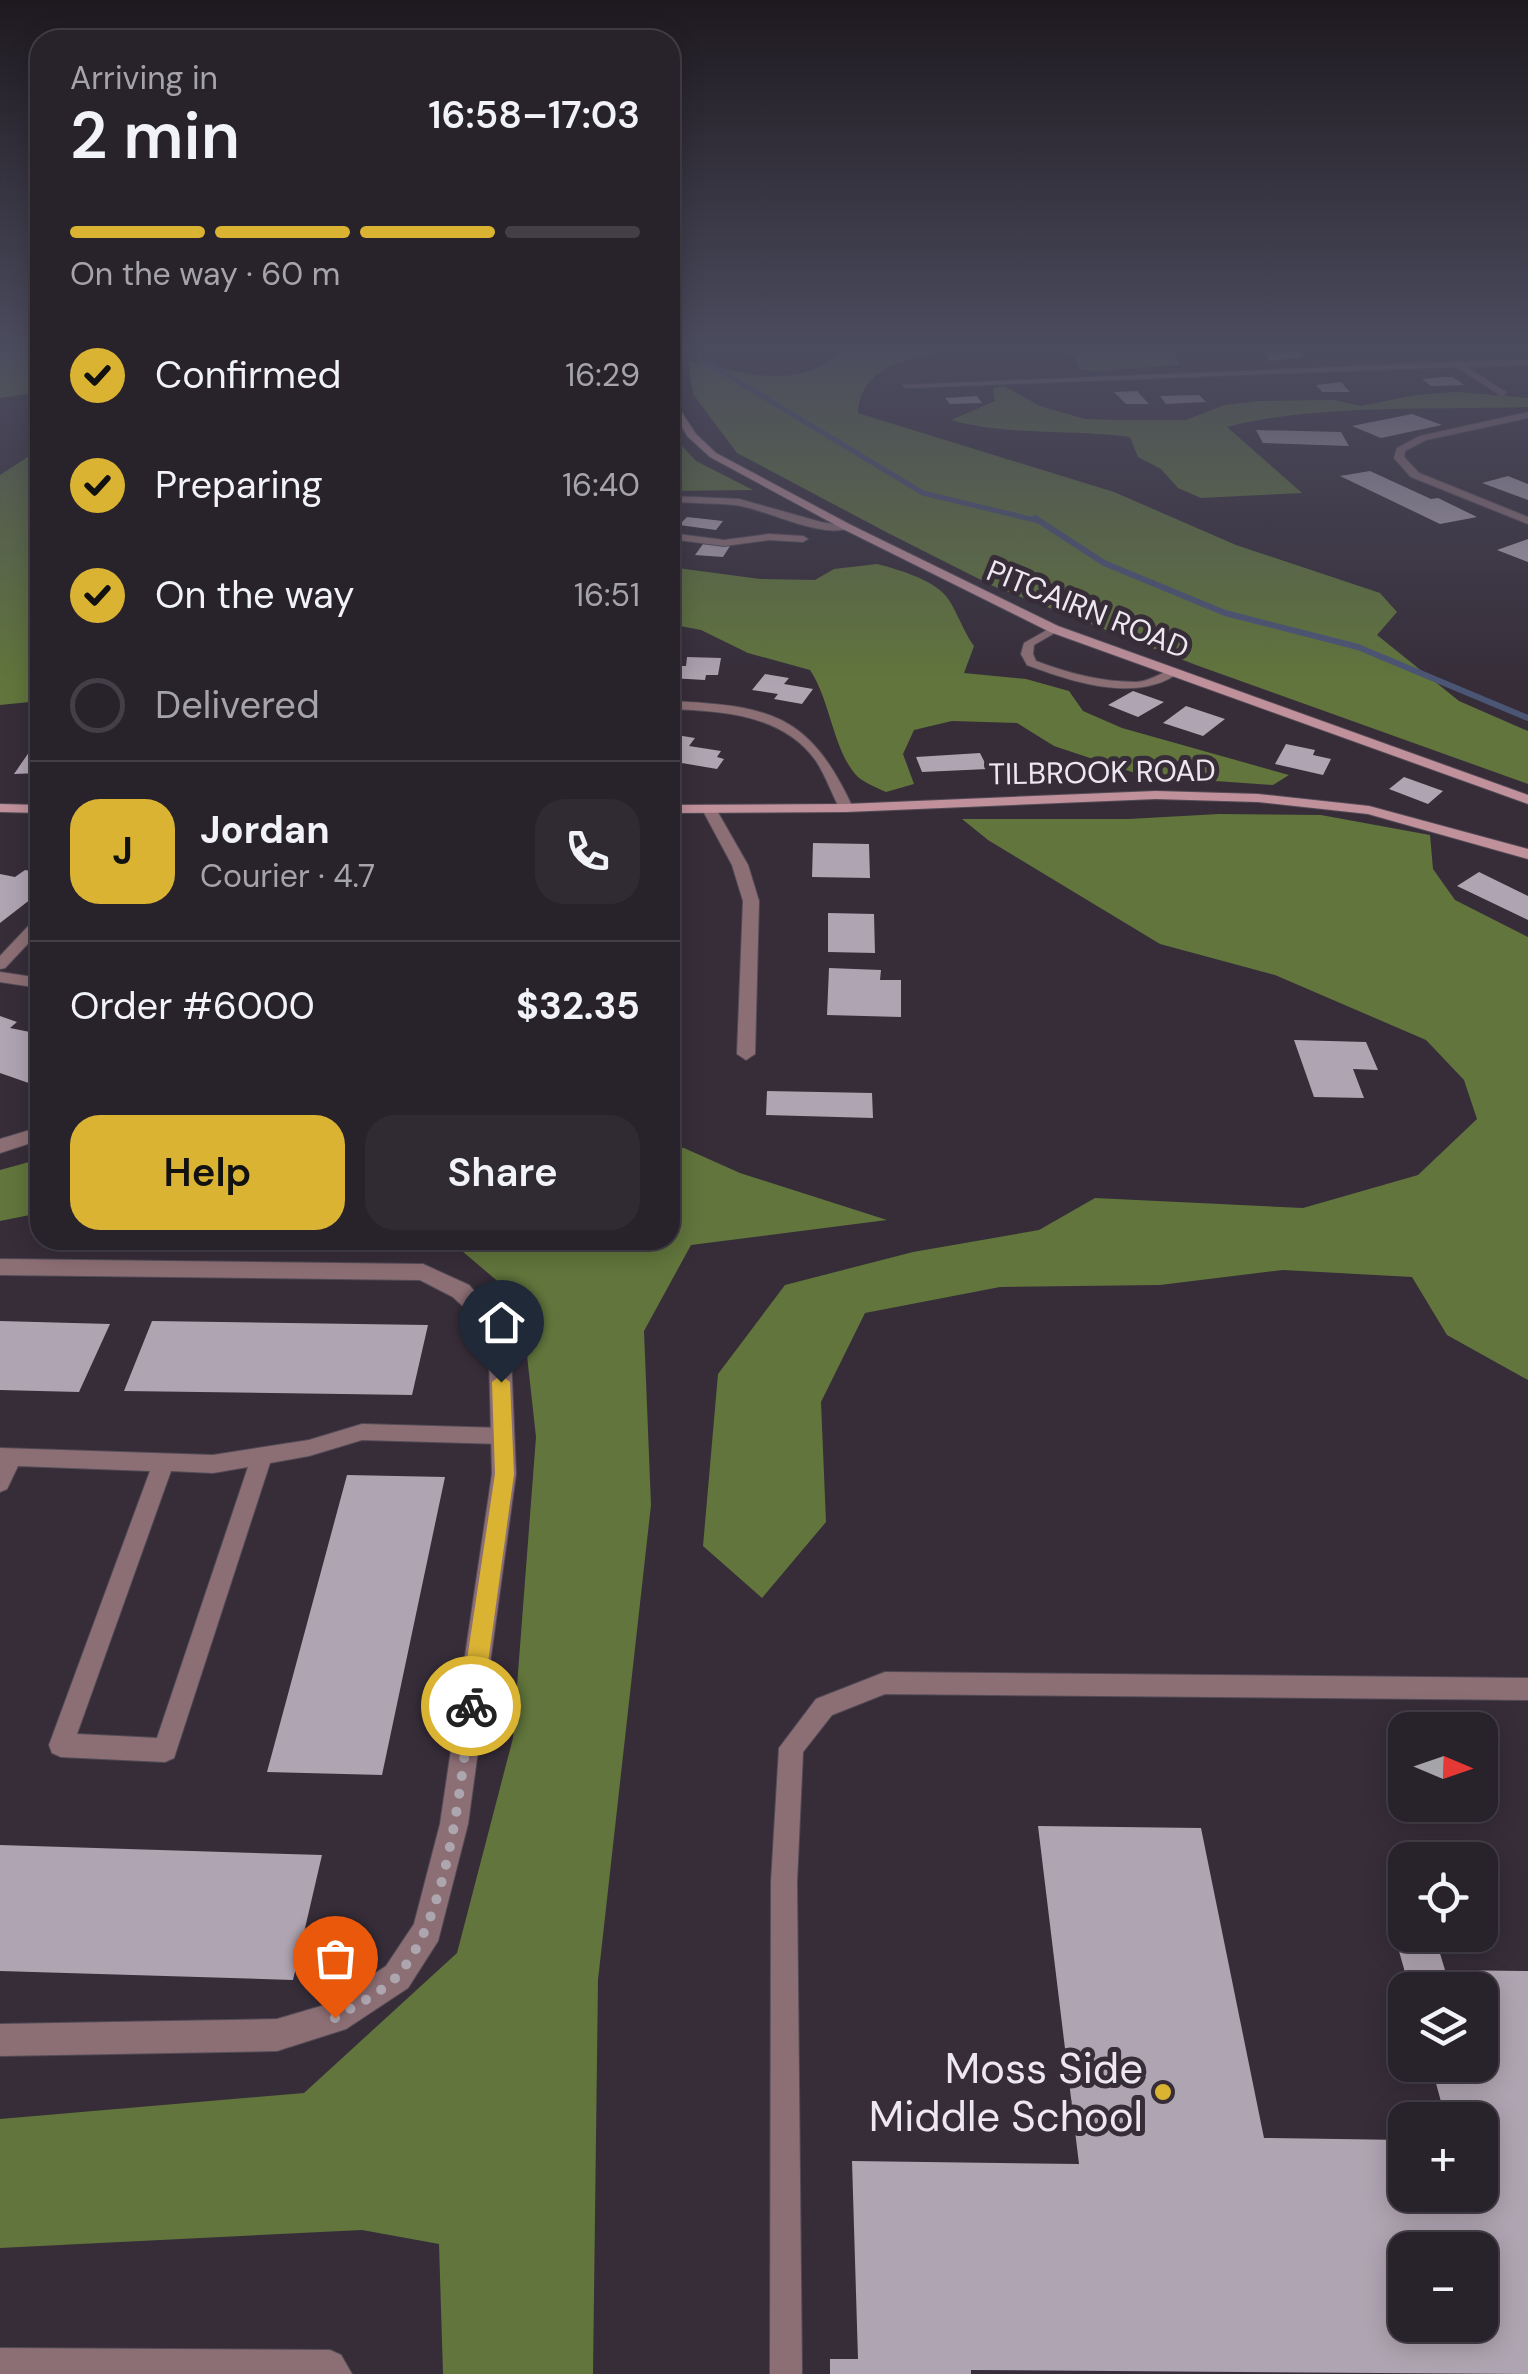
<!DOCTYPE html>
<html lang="en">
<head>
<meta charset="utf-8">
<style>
  :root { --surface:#28222b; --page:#302a33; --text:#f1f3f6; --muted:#a5a4a9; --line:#443f47; --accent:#dab333 }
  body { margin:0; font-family:"DM Sans",sans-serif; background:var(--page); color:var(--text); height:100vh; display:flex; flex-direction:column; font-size:38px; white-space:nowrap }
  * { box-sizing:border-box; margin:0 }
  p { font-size:32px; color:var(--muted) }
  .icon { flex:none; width:55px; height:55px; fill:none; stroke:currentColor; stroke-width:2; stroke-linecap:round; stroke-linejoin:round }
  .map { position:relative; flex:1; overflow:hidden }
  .details { position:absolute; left:30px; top:30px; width:650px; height:1220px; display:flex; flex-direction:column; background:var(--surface); border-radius:30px; box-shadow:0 5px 25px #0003,0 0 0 2px var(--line) }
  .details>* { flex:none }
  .needle { width:65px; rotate:92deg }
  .buttons { position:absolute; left:1388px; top:1712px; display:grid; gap:20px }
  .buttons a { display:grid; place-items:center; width:110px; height:110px; border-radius:20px; background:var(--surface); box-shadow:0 5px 25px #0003,0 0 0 2px var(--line); font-size:50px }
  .pin { position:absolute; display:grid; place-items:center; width:85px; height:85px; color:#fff; margin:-102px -42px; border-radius:50% 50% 50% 0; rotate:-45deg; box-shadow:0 0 10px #0007 }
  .pin .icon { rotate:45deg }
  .courier { position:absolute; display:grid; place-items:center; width:100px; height:100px; margin:-50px; border:8px solid #dab333; border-radius:50%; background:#fff; color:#222; box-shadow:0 2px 12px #0007 }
  .head em { font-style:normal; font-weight:600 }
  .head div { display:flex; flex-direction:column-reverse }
  .head { display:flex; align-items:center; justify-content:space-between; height:170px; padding:0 40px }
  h1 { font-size:65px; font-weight:600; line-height:75px }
  .bar { display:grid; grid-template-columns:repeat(4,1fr); gap:15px 10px; align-content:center; height:120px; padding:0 40px }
  .bar i { height:12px; border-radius:8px; background:var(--line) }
  .bar .on { background:var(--accent) }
  .bar p { grid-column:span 4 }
  .line { display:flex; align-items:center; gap:25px; padding:0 40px; border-top:2px solid var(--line) }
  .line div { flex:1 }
  .round { display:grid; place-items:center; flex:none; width:105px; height:105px; border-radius:30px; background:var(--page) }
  ol { padding:0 40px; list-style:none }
  li { display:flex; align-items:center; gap:30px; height:110px }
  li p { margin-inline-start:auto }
  li .icon { padding:10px; border-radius:50%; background:var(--accent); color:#111; stroke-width:4 }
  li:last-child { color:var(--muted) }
  li i { width:55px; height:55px; border:5px solid var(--line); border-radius:50% }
  .primary-button { display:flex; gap:20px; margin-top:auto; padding:20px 40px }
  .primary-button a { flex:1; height:115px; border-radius:30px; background:var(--accent); color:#111; font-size:40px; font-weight:600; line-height:115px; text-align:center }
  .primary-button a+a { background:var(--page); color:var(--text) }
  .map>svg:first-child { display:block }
  .forest { fill:#61753c }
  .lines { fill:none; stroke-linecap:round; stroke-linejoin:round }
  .stream-far1 { stroke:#4b5574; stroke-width:5 }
  .stream { stroke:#4b5574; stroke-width:6 }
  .building { fill:#afa4b1; fill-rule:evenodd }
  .lane-casing { stroke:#534b56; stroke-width:2 }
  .street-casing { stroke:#534b56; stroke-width:2 }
  .secondary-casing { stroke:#534b56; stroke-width:2 }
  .lane { fill:#8c6f75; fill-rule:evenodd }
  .street { fill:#8c6f75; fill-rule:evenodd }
  .secondary { fill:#c0919b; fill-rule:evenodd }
  .route { fill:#dab333 }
  .done { stroke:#ada6af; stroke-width:10; stroke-dasharray:0 18 }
  .poi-dot { fill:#dab333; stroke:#362d39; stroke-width:4 }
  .labels { text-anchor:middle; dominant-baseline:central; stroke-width:10; stroke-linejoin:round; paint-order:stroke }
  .far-street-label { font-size:30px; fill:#ede7ef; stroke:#362d39 }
  .near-poi-label { font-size:42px; fill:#ede7ef; stroke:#362d39; text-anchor:end }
</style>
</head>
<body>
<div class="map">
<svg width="1528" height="2374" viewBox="0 0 1528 2374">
  <rect width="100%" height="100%" fill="#362d39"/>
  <path class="forest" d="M0,351H40V392L0,398Z
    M842,351H944C906,358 861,367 858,413L1114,492L1236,545L1380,593L1397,612L1377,635L1459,701L1528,731V784L1196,665L993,586L888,533L737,453L693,394L688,361C742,372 797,393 842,351Z
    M1063,351H1174L1180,365L1094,371L1080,369L1075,358Z
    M1004,386L1040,406L1085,419L1120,420H1186L1224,405L1260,401L1334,400L1361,406L1415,395L1457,392L1528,398V407C1437,410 1313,404 1227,427L1302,493L1201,498L1178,488L1161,469L1138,457L1130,437C1072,429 1006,436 951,420L995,401L993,388Z
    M670,433L696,461L753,490L670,491Z
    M40,449V602L33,617L40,619V701L0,705V475Z
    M877,564C897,569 931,579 945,595C955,606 963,631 974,646L964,673L1026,679L1069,691L1083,711L1122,728L1289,775L1273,785L1144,776L1054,746L1017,723L952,721L914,730L903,754L914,784L886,792C877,788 865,783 858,777C833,752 831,701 810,670L748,653L701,630L670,624V567L760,579L815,580L834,569Z
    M1219,814L1321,815L1430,835L1433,869L1455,900L1528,937V1380L1447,1335L1412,1277L1283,1270L1160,1285L1000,1287L865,1313L821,1402L826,1522L762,1598L703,1546L718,1374L785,1285L913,1252L1039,1230L1095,1198L1303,1208L1418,1175L1477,1119L1464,1080L1426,1040L1275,975L1160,944L988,840L962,819H1128Z
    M670,1146L684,1148L740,1173L887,1220L691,1245L644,1331L651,1505L598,1980L593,2374H443L439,2244L362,2230L0,2248V2119L304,2093L457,1953L513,1738L536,1437L521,1301L462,1251L435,1240H670Z
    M40,1159V1213L0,1221V1170Z"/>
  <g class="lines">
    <path class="stream-far1" d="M698,351L701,359L923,493L1039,521"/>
    <path class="stream" d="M1035,518L1104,563L1225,613L1358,647L1528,718"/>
  </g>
  <path class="building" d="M1298,351L1305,357L1270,361L1265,352Z
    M1443,377H1453L1464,385L1431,386L1422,379Z
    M1341,382L1350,392H1322L1316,385Z
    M1137,391L1149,404H1126L1114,392Z
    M1199,395L1206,402L1166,404L1160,396Z
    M977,396L982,403L950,404L945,398Z
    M1412,414L1442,425L1381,438L1352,426Z
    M1256,430L1341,432L1349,446L1263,443Z
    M1370,471L1431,499L1438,498L1477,517L1440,524L1340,476Z
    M1508,476L1528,484V500L1482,483Z
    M687,517L723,521L716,530L679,525Z
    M1528,539V562L1497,550Z
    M703,544L730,546L723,557L695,555Z
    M687,657L721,658L718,675H706L705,680L670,678V666H686Z
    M765,674L789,678L784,684L813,689L802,704L774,699L778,694L752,690Z
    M1133,691L1164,702L1138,717L1108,705Z
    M1186,706L1225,719L1203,736L1163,723Z
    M670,734L695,738L689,746L721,751L717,757L724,759L717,769L670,761Z
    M1286,744L1315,750L1313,755L1331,759L1323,775L1275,764Z
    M34,745H40V773L14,774Z
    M980,753L988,769L922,772L916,757Z
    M1404,777L1443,791L1428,804L1389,789Z
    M813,843L869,844L870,878L812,877Z
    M25,870L40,873V892L0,923V874L15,877Z
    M1479,872L1528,896V920L1457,886Z
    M670,900H680L674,944H670Z
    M828,913L874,914L875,953L828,952Z
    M670,966L678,967L672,1012H670Z
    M829,968L881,970L880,980H901V1017L827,1015Z
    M0,1016L17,1022L10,1028L40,1034V1087L0,1073Z
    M1294,1040L1366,1042L1378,1070L1353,1069L1364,1098L1314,1097Z
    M767,1091L872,1093L873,1118L766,1115Z
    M0,1321L110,1324L79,1392L0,1390Z
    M152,1321L428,1325L412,1395L124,1391Z
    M347,1475L445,1477L382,1775L267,1772Z
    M1038,1826L1201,1828L1264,2138L1405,2140V2195H1480V2120H1446L1431,2065H1480V1990H1410L1395,1937H1435L1445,1970L1528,1971V2374L971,2370V2374H830V2359H858L852,2161L1079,2164ZM1405,2250H1480V2325H1405Z
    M0,1845L322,1855L293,1980L0,1971Z"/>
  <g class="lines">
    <defs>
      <path id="lane" d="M673,497L681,499L675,512L670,515Z
        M670,533L724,540L769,534L803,536L808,539L803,542L769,540L724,546L670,539Z
        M1054,626L1058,627V631L1034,645L1033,654L1036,661C1067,673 1102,682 1136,682C1152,682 1167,666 1180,672C1137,704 1073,682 1027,665L1021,654L1024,643Z
        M40,918V931L5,968L0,969V956L35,919Z
        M362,1424L503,1428L510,1430L513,1436L510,1442L503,1444L362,1440L309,1456L270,1463L174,1758L165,1762L61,1757L52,1753L49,1745L150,1471L18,1466L7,1489L0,1492V1448L213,1455L309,1440ZM248,1467L157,1738L77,1734L171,1471L213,1473Z
        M885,1672L1528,1678V1700L885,1694L832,1715L803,1752L797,1882L802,2374H770L771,1882L779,1748L816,1699Z
        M0,2348L330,2350L341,2355L352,2374H0Z"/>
      <path id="street" d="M1528,359V365L1467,367L1506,392L1503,397L1456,367L906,388L902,385Z
        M1528,412V418L1426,440L1405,451L1404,457L1419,473L1528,517V524L1411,477L1394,458L1397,448L1420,436Z
        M670,496L739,499L821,522L852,527C823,541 767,509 735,505C714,503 692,503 670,502Z
        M670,701C770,706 809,713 853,808L851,811H841C832,795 826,776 816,761C783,714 721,711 670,709Z
        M709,805L716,809L748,865L759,901L755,1054L746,1060L737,1054L743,901L732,865L702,809Z
        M0,972L40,978V988L0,982Z
        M40,1127V1140L0,1153V1139Z
        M0,1259L423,1264L469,1285L493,1312L511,1355L516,1474L468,1824L438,1941L408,1988L346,2029L277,2051L0,2056V2024L277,2019L328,2004L386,1966L414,1924L440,1824L492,1474L489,1355L473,1316L453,1297L420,1280L0,1275Z"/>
      <path id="secondary" d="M670,394L696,434L716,453L851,525L1058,626L1528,795V804L1050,632L843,529L710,457L687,436L670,405Z
        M1156,791L1258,794L1369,806L1528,849V859L1368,814L1258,802L1156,799L846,812L670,813V805L846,804Z
        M0,804L40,805V813L0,812Z"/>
    </defs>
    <use href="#lane" class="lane-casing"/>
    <use href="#street" class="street-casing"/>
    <use href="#secondary" class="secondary-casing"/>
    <use href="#lane" class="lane"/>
    <use href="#street" class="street"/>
    <use href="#secondary" class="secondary"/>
  </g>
  <linearGradient id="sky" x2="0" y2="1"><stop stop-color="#1e191f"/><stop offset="0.51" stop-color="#4c4c5f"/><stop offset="1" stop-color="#4c4c5f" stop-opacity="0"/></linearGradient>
  <rect width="1528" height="684" fill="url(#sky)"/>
  <path class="route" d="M501,1375L510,1382L514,1474L482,1706L479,1713L471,1716L463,1713L460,1706L495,1474L492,1382Z"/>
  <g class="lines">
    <path class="done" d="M335,2018C355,2005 384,1992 399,1974C450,1913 460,1784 471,1706"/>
  </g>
  <circle class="poi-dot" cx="1163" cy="2092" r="10"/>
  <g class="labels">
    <g class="far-street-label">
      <text transform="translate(1088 609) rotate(22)">PITCAIRN ROAD</text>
      <text transform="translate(1102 772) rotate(-1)">TILBROOK ROAD</text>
    </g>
    <g class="near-poi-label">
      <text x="1143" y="2068">Moss Side<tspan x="1143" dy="48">Middle School</tspan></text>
    </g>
  </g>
</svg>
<div class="buttons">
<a><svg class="needle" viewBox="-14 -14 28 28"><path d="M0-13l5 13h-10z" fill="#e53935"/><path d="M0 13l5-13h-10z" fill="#a5a4a9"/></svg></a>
<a><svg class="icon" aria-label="locate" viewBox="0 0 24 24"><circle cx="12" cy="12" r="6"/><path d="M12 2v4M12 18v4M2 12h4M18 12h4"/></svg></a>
<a><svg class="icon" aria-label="layers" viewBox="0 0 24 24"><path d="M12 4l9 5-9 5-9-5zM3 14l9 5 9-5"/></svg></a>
<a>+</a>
<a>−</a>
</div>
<div class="pin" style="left:335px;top:2018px;background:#ea580c"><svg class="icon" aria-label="bag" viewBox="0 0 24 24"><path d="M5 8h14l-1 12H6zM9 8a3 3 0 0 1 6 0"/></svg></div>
<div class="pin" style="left:501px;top:1382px;background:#1f2937"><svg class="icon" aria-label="home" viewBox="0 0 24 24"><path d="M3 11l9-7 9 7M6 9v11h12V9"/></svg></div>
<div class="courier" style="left:471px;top:1706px"><svg class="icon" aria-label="bike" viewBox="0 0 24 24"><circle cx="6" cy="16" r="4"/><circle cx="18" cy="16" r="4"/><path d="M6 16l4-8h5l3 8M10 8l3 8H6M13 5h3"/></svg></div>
<section class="details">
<div class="head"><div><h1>2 min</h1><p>Arriving in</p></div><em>16:58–17:03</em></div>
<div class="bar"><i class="on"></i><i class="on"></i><i class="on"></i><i></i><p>On the way · 60 m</p></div>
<ol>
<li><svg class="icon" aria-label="check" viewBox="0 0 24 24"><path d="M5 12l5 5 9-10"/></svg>Confirmed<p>16:29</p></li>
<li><svg class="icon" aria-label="check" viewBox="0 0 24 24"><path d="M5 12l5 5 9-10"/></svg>Preparing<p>16:40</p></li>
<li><svg class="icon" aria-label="check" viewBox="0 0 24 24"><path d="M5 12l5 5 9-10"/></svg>On the way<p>16:51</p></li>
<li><i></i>Delivered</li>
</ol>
<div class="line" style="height:180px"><b class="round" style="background:var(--accent);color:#111">J</b><div><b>Jordan</b><p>Courier · 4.7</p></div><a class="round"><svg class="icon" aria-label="phone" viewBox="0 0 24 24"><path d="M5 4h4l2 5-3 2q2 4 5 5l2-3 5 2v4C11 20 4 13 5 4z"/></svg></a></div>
<div class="line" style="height:130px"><div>Order #6000</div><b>$32.35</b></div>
<div class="primary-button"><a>Help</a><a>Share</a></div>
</section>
</div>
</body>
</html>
